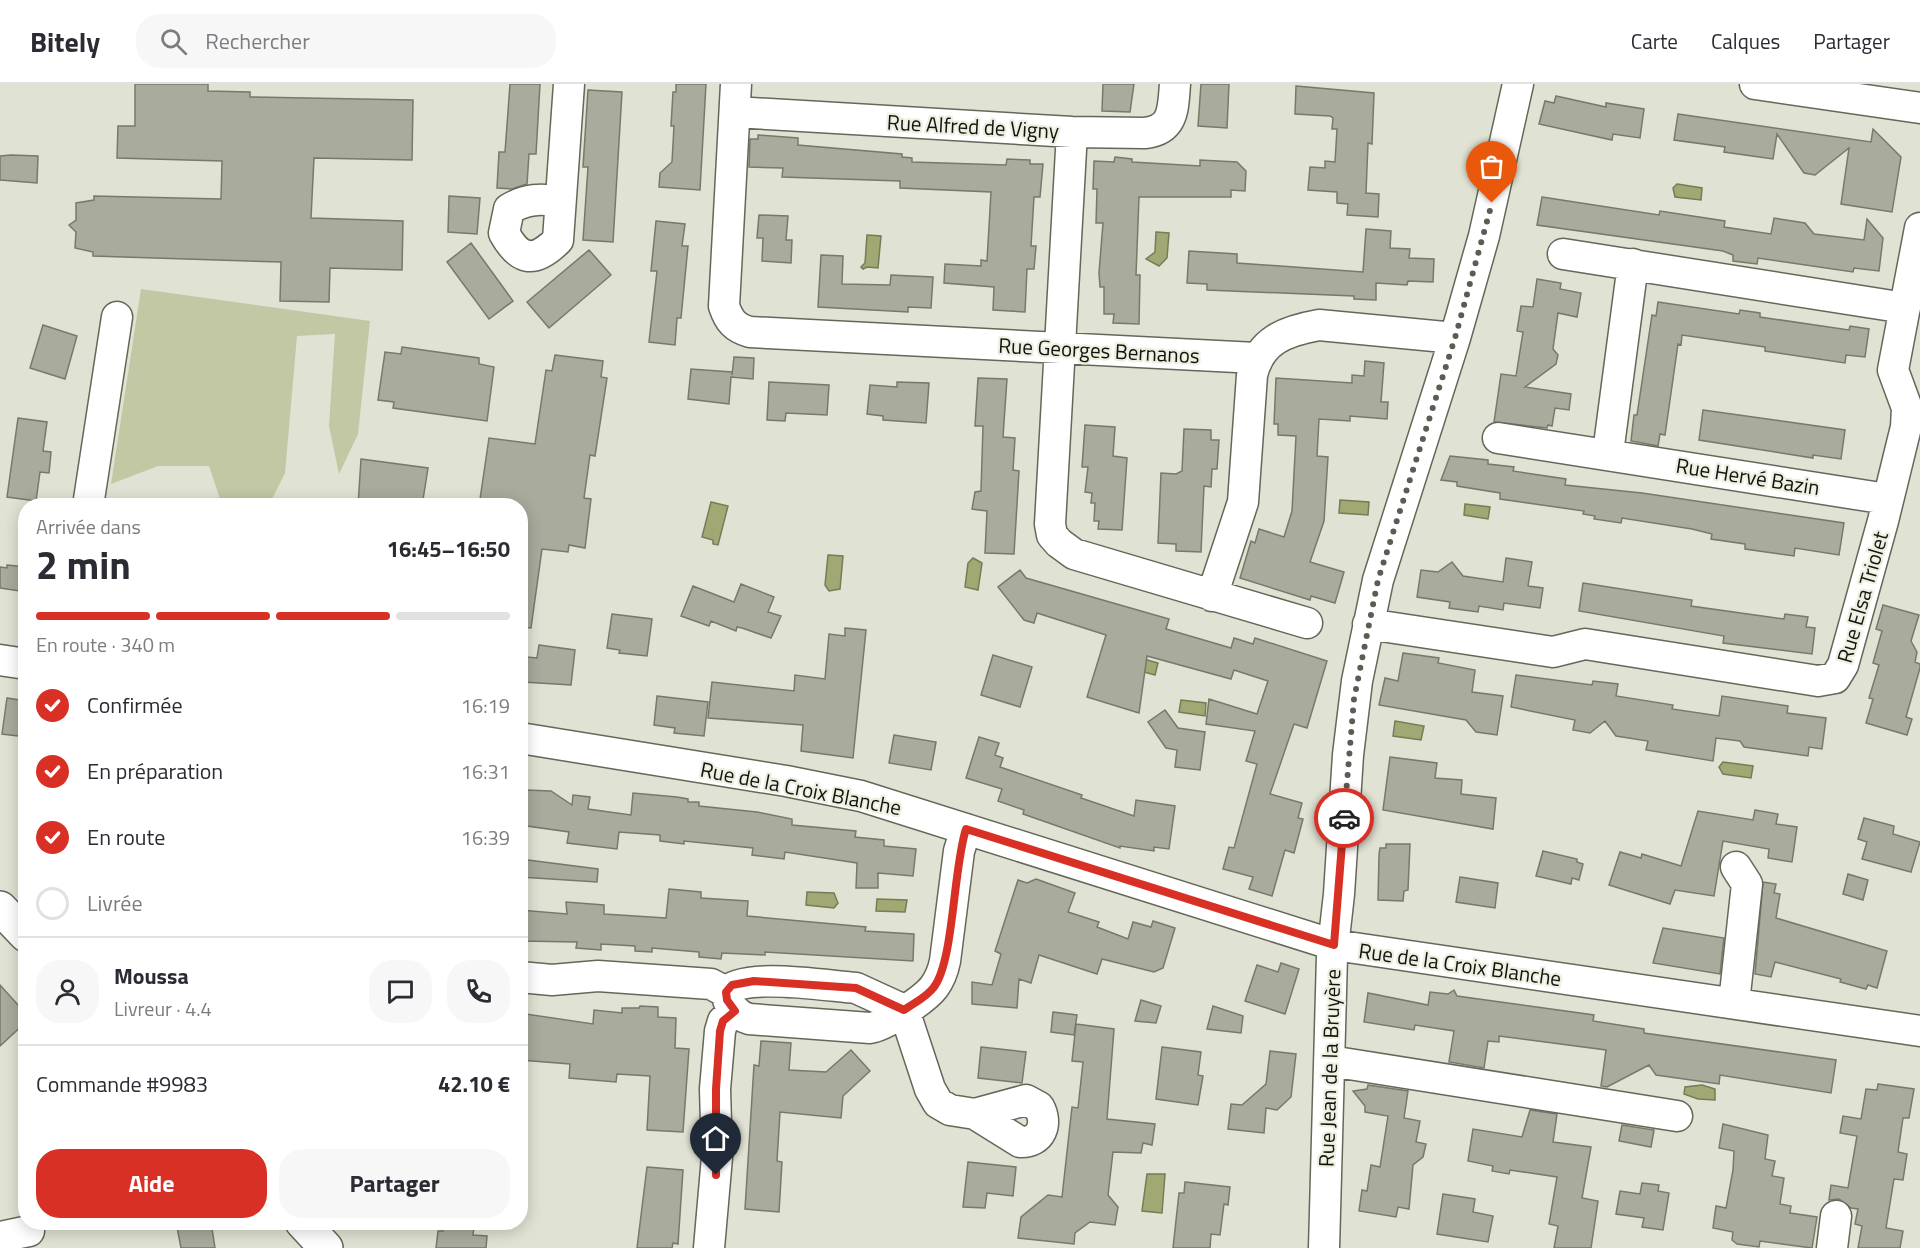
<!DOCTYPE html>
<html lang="fr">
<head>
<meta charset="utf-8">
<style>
  :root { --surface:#fff; --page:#f7f7f7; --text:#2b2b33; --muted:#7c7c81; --line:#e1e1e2; --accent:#d93025 }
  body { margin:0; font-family:"Titillium Web",sans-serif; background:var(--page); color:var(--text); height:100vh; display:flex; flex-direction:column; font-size:22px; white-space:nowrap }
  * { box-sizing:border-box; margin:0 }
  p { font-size:20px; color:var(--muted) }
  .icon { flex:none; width:33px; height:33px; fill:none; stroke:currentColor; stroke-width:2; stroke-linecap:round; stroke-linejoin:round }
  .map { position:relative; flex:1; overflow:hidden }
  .sheet { position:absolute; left:18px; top:414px; width:510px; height:732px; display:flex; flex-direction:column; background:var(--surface); border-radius:24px; box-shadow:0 3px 15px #0003 }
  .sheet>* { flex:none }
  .pin { position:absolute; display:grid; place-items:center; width:51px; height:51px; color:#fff; margin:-62px -26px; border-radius:50% 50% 50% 0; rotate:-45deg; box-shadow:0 0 6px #0007 }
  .pin .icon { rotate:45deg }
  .courier { position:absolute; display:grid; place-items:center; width:60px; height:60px; margin:-30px; border:4px solid #d93025; border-radius:50%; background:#fff; color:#222; box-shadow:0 2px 8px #0007 }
  .summary em { font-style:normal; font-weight:700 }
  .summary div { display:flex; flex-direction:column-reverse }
  .summary { display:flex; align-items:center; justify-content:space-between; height:102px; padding:0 18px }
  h1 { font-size:39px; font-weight:700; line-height:45px }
  .bar { display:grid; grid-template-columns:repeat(4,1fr); gap:9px 6px; align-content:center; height:72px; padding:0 18px }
  .bar i { height:8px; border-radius:4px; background:var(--line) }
  .bar .selected { background:var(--accent) }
  .bar p { grid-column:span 4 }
  .line { display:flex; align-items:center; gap:15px; padding:0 18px; border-top:2px solid var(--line) }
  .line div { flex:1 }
  .round { display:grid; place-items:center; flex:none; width:63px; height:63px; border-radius:24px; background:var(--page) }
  ol { padding:0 18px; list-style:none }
  li { display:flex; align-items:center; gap:18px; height:66px }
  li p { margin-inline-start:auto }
  li .icon { padding:6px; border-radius:50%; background:var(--accent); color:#fff; stroke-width:4 }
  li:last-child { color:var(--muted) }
  li i { width:33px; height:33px; border:3px solid var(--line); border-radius:50% }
  .button { display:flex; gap:12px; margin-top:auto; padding:12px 18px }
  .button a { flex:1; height:69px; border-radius:24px; background:var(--accent); color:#fff; font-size:24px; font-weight:700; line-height:69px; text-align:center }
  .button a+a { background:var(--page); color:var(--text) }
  header { display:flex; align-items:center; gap:36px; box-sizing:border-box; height:84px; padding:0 30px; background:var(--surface); border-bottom:2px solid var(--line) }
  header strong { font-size:28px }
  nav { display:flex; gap:33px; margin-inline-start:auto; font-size:21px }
  .search { width:420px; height:54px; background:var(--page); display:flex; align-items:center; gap:15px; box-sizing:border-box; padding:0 21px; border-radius:24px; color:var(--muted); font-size:22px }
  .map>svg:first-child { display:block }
  .green { fill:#c2c7a4 }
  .water { fill:#a1a874; stroke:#767c56; stroke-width:1.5 }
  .building { fill:#a9ab9c; stroke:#77796b; stroke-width:1.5 }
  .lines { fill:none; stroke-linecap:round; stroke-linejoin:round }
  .minor-casing { stroke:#656759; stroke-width:33 }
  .major-casing { stroke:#656759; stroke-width:36 }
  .minor { stroke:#fff; stroke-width:30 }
  .major { stroke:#fff; stroke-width:33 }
  .done { stroke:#5b5c54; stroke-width:6; stroke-dasharray:0 10.8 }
  .route { stroke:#d93025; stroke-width:8 }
  .labels { text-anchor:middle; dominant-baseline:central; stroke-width:4.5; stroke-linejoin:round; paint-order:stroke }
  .street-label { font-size:21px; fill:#13140f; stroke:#edf0e0 }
</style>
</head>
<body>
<header>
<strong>Bitely</strong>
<div class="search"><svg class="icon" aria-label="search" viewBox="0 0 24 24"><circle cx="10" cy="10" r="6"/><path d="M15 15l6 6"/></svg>Rechercher</div>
<nav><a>Carte</a><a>Calques</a><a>Partager</a></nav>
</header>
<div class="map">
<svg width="1920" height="1164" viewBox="0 0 1920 1164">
  <rect width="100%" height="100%" fill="#e0e2d3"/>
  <path class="green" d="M141,205L370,237L358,350L339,390L329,342L335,250L297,252L285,389L269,421H222L209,382H158L111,400Z"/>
  <path class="water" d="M1677,100L1702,104L1701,116L1675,113L1673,104Z
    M1156,148L1169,149L1167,174L1159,182L1146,175L1155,168Z
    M867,151L881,152L878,184L867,183L863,185L861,183L865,179Z
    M1340,416L1369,418L1368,431L1339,429Z
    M711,418L728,422L718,461L713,460V456L702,453Z
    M1465,420L1490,423L1488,435L1464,431Z
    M828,471L843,472L840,505L829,507L825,501Z
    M973,474L982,479L978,506L965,503L968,479Z
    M1133,572L1158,579L1155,591L1130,584Z
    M1181,616L1206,619L1205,632L1179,628Z
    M1395,637L1424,642L1421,656L1393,652Z
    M1723,678L1753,682L1751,694L1723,690L1719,683Z
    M807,808L834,809L838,819L834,824L806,821Z
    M877,815L907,816L905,828L876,827Z
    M1702,1001L1715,1005V1016L1698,1015L1684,1010L1685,1003Z
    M1147,1090H1165L1162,1129L1142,1127Z"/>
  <path class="building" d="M135,0H208V7L250,8V13L413,16L412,76L314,74L311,134L403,137L402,186L330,184L329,218L280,217L281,178L93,172V168L75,164L76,148L69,141L76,136V119L94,116V112L221,115L222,77L117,74L118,42H135Z
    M510,0H540L536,70H529L527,100L512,105L497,104L499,68H505Z
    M676,0H706L700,106L659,103L660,89L672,78L674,42H671L673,8H676Z
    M1103,0H1134L1130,28L1102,27Z
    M1201,0H1229L1227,44L1198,42Z
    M1296,2L1374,9L1372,60L1368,59L1366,109L1379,110L1378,133L1347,131L1348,120L1337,119V108L1308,106L1310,83L1325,84V77L1335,78L1337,45H1332L1333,34L1330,32L1295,30Z
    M588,6L622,8L613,158L583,156L588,83H583Z
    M1556,12L1606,23V19L1644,25L1640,54L1613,50L1612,56L1539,40L1545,17L1554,19Z
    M1678,30L1871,58L1873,45L1901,73L1892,128L1841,120L1849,64L1815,91L1804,89L1777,50L1773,75L1724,68L1725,63L1674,56Z
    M758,51L798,54V61L902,70V73L912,74V78L1006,81L1007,75L1030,76V80H1043L1040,113H1034L1031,162H1036L1034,185H1027L1025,228L993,226L994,203L944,199L945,180L981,182V176L987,177L991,108L900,104V97L782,93L783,84L749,83L750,55H758Z
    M11,71L38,72L37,99L0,96V72Z
    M1115,73L1132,75V78L1200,82V76L1237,78L1246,87L1245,107L1231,106V113H1139L1136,191H1140L1139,240L1113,239L1114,230H1104V203H1100L1099,189L1103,139H1096L1097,105H1093L1094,77L1114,78Z
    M449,112L480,114L477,150L448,148Z
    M1542,113L1659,131L1660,127L1725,137L1724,143L1771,150L1774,134L1805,139L1814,150L1864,156L1867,135L1883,154L1879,187L1854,184L1853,188L1758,174L1757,180L1733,177V171L1723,167L1537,141Z
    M759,131L788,132L786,156H792L791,179L762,177L763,154H757Z
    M656,137L685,140L682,162H688L681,234H677L675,261L649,258L657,187H651Z
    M1366,145L1391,147L1390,164L1410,165L1409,174L1434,175L1433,198L1408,197L1407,201L1376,199V216L1354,215V212L1207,206V200L1187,199L1189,167L1237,170V179L1363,188Z
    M471,159L513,217L489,235L447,178Z
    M589,166L611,191L549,244L527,218Z
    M821,171L843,172L842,200L890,201L891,191L933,193L931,224L908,223V228L818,223Z
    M1537,195L1561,199L1560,205L1581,209L1577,233L1558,229L1553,265L1558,271L1556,280L1525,303L1571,310L1569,326L1555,324L1552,342L1548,341L1547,344L1494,338L1501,290L1516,292L1523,248L1517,247L1521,222L1533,223Z
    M1658,218L1739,230L1740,226L1760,229V233L1849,246L1850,242L1869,245L1865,273L1846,271L1845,279L1765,267V263L1682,251L1681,261L1678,260L1665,351L1660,350L1658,362L1631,357L1634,331H1637L1652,231L1656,232Z
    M43,241L77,252L65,295L30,284Z
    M402,263L479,274V280L494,283L487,337L393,324L394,318L378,316L385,268L401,270Z
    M555,271L603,277L601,293L607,294L595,372L590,371L584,414L591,415L585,464L569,461L568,468L542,465L531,544L520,543V422H479L489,354L535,360L546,286L552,287Z
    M734,273L754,274L753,295L731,293L729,320L688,315L691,285L732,288V291Z
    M1365,277L1384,279L1381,318H1388L1387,335L1350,332V337L1319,335L1317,372L1328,373L1324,437L1310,478L1344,488L1335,519L1311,512L1310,516L1240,494L1251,457L1255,459L1259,445L1284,453L1292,427L1296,352L1278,351V340H1274L1276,294L1352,299V291L1364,292Z
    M978,294L1007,295L1003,353L1015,354L1013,386L1019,387L1014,470L985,469L987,427L972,425L975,408L981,407L983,342H975Z
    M769,298L829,301L827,331L786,329L785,337L767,336Z
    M897,298L929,299L926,339L883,336V332L867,330L870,301L897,303Z
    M1703,326L1845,346L1841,375L1813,371V374L1699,356Z
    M18,334L47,338L43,367L51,368L50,379L49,389L40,388L36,417L7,413Z
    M1085,341L1115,343L1113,372L1127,374L1122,446L1098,445L1099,437H1094L1095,419H1091L1092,409L1085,408L1088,383H1082Z
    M1184,345L1211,346V356H1219L1217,385H1212L1211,403L1204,402L1201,468L1176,467V460L1158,459L1161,389L1176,390L1182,387Z
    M1450,372L1488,376V380L1514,383L1513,387L1566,395L1565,401L1642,409L1844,439L1839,471L1795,464L1794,472L1745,465V460L1711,455L1712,450L1692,445L1622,434L1621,439L1594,435L1595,432L1583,430L1584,427L1500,415V409L1457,402V398L1441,396Z
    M361,375L428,384L422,422H358Z
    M1506,474L1532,478L1528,502L1543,504L1540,524L1504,519L1503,526L1479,522L1478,528L1449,524L1450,518L1417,513L1421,486L1438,488L1452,478L1463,492L1503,498Z
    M7,481L26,483V508L0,504V483L7,484Z
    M1020,486L1026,494L1169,535L1166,545L1231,564L1234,554L1253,560L1255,554L1327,577L1307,644L1294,640L1270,710L1302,719L1298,734L1303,735L1294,769L1285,766L1272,812L1249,805L1253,793L1223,785L1229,763L1234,764L1257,680L1246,677L1255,647L1206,640L1209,615L1257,630L1268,597L1234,586L1231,595L1147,572L1139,629L1087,613L1106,551L1037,529L1034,539L1024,536L998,503Z
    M1583,499L1692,516L1691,522L1784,535L1785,530L1808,533L1806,543L1815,544L1812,570L1723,559L1724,552L1579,527Z
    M741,500L774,513L768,528L781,532L771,554L742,544L737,543L736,547L711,537L709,542L681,532L693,502L734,518Z
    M1883,521L1919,531L1911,557L1917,568L1915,578L1920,580V584L1906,633L1912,635L1907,651L1866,639L1873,615L1869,614L1879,581L1873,579L1882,547L1876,545Z
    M612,530L652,535L647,572L619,569L620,566L607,564Z
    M845,544L866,546L853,674L801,667L803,641L708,634L712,598L794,607L795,591L825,595L829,550L845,552Z
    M539,561L575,566L571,601L523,598L527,573L537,574Z
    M1403,569L1439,574L1438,579L1475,586L1472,608L1503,612L1497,651L1476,648L1466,636L1379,621L1385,594L1398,597Z
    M993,571L1032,583L1020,623L981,611Z
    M1516,591L1592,601L1593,597L1618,600L1616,612L1673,621L1672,625L1719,632L1722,612L1788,622L1787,629L1826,634L1822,665L1809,663L1808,672L1744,663L1740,657L1716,654L1713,677L1646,666L1648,657L1616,652L1605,637L1590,649L1573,646L1575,636L1511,623Z
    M657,612L708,618L704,652L674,649L675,644L654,641Z
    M7,614L26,617V653L2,650Z
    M1165,626L1178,644L1205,648L1200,686L1175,683L1177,666L1166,664L1148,638Z
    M894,651L936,658L931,686L889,679Z
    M979,653L999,659L995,671L1003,674L1000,683L1082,711L1081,714L1134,732L1136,716L1175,722L1169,765L1154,763V767L1120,762V764L1023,730L1024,726L998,717L1002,705L966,694Z
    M1390,673L1437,679L1435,694L1462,696L1461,710L1496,714L1493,745L1383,726Z
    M525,706L551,707L572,721L573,711L590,713L588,725L631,731L633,709L677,713L688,715V718H699V722L757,728L792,735V741L856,747L855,753L884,756V762L916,765L913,792L878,789V804H856L857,779L785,768L784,775L752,771L753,764L684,757V760L660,757V751L619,748L617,765L567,759L569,748L520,741Z
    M1755,726L1778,730L1776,740L1797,743L1792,778L1768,774L1769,765L1723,757L1714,812L1675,806L1670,820L1609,801L1620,768L1641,774L1642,770L1681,782L1698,727L1753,736Z
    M1864,734L1894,742L1893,750L1920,758L1911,788L1862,775L1867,758L1858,755Z
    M1386,760H1410L1408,806L1404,807L1403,817L1378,816L1379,771L1380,764H1386Z
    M1543,767L1577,775V778L1583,780L1579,796L1572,794L1571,800L1536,792Z
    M520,775L598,785L597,798L520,793Z
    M1848,790L1868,796L1863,816L1843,810Z
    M1460,793L1498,799L1495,824L1456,818Z
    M1036,795L1075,809L1068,828L1099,838L1097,843L1128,855L1133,838L1151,843L1153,837L1175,844L1163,884L1154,888L1102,875L1097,890L1039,871L1031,899L1019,895L1017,924L972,920V898L992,901L1001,870L995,867L1018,796L1027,799Z
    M1763,798L1776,800L1774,809L1780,810L1776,834L1887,867L1877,904L1868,901L1866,905L1840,898L1841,895L1775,878L1771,893L1755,890Z
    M669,805L701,808V814L748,817L747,832L866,843L865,847L914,850L913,877L765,868V871L722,869L721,875L699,873V868L652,864V868L635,867V862L601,860V866L576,864L577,858L520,857V826L567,830L566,818L604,821V830L666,834Z
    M1663,844L1724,854L1720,890L1653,879Z
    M1281,879L1299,885L1285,930L1245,917L1257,881L1278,888Z
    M0,901L18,921L26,913V938L0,962Z
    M1454,906L1457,912L1594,931L1593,937L1644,945V949L1836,976L1831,1009L1720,991L1719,1000L1656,991L1649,981L1607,1003L1601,1002L1606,966L1499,952V958L1488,957L1484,984L1449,978L1454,947L1415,941L1414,946L1364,938L1368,909L1428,921L1430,908L1448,910Z
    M1141,916L1161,922L1156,939L1135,937Z
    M640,922L658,923V933L676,934L675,964L689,965L683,1048L647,1046L650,992L617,990L616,998L569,994L570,980L520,976V935H525L526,930L593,940L594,926L622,929V924H639Z
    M1213,922L1243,932L1241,949L1207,945Z
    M1053,928L1077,931L1074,951L1051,948Z
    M1076,940L1114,945L1107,1035L1155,1040L1152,1061L1143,1059L1141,1069L1113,1068L1108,1111L1118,1123L1115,1141L1090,1138L1075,1149L1074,1160L1018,1154L1021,1133L1048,1111L1062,1113L1072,1023L1078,1024L1083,978L1072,977Z
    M761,957L791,959L789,986L826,988L851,966L870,987L843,1012L841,1034L780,1028L777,1077L782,1078L779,1128L745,1125L754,981L759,982Z
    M981,963L1026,968L1022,999L978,994Z
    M1162,963L1201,968L1198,991L1203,992L1198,1021L1156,1015Z
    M1270,967L1296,970L1291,1013L1277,1026L1266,1024L1264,1049L1228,1045L1231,1020L1242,1021L1266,1000Z
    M1878,1000L1914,1005L1909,1034H1903L1898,1068L1907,1070L1903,1096L1894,1095L1886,1144L1903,1147L1900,1164H1858L1862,1142L1855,1140L1858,1125L1851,1124L1839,1115L1829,1116L1831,1101L1848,1104L1857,1052L1840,1049L1843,1032L1861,1035L1866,1005L1877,1006Z
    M1368,1001L1408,1007L1404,1034L1420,1037L1416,1058L1426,1060L1423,1073L1413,1081L1409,1125L1398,1123L1396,1133L1359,1127L1362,1106L1367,1107L1371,1081L1380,1083L1388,1032L1365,1028V1022L1353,1007L1367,1005Z
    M1530,1026L1557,1030L1553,1058L1591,1063L1582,1114L1598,1117L1591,1164H1554L1558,1142L1549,1140L1557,1093L1510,1086L1509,1090L1492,1087L1493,1082L1468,1077L1473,1045L1522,1053Z
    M1723,1040L1768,1051L1765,1075L1775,1077L1772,1092L1784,1094L1780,1120L1791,1122L1790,1129L1817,1133L1812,1164L1760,1157L1759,1163L1737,1160L1732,1156L1733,1148L1713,1144L1716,1122L1726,1124L1733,1086L1734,1067L1719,1064Z
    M1622,1041L1654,1046L1651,1063L1619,1057Z
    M968,1078L1016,1083L1013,1112L987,1109L985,1124L963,1123Z
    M647,1083L683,1086L678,1160L673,1159L672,1164H637Z
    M1185,1098L1230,1103L1228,1121L1224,1120L1220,1151L1211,1150L1210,1164H1173L1179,1109H1184Z
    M1642,1099L1659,1101L1658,1107L1669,1109L1663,1146L1642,1143L1644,1134L1616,1130L1620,1107L1640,1110Z
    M1443,1110L1475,1115L1473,1128L1493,1132L1488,1158L1437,1150Z
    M176,1138H211L215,1164H181Z
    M443,1140L474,1143L473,1151L487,1152L486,1164H436L438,1147H443Z"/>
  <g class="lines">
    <defs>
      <path id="minor" d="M736,0L724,222C729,237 735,244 750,248L1256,274
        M1755,0L1920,24
        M735,28L1072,48L1145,49C1174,46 1173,25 1175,0
        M1072,48L1050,440L1052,451L1059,459L1074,470L1307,539
        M560,118C541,114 526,115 509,125L504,149C520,178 535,179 558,156L569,0
        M1563,170L1905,224
        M1498,354L1887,415
        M1608,369L1633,180
        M88,422L117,233
        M1212,512L1243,418L1252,291C1260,256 1286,247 1319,241L1455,254
        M1368,540L1553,568L1585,560L1818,597L1835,594L1843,581L1883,437L1906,343L1907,324L1893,286L1920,144
        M0,576L26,580
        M520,654L786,697L861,712L1334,861L1920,947
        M520,893L552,896L598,892L711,900L726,908C728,922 736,931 749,935L870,944C885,942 925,915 934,903C940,895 943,887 945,877L959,767L966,745
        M726,908C744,888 827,902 856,904L904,926L930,1005L938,1019L950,1026L975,1030L1020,1058C1042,1059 1048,1039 1039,1023L1026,1016L975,1030
        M1734,919L1747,800L1736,783
        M1330,977L1677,1032
        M0,1153L29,1147
        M709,1164L717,1073L715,1005L720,947L723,937L735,927
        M1324,1164L1332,872L1339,810L1348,671L1357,597L1378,496L1455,254L1484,152L1518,0
        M1832,1164L1836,1132"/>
      <path id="major" d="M0,824L26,851
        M302,1138L326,1164"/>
    </defs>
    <use href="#minor" class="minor-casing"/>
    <use href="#major" class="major-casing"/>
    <use href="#minor" class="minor"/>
    <use href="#major" class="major"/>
  </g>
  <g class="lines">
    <path class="done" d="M1344,734L1354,615L1378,496L1455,254L1492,119"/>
    <path class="route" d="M716,1091V1005L720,947L723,937L735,927L727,916L726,908L732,901L754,897L856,904L904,926C914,919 927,913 934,903C954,876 953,785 966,745L1334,861L1344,734"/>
  </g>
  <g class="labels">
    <g class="street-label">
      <text transform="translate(973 42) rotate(3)">Rue Alfred de Vigny</text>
      <text transform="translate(1099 266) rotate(3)">Rue Georges Bernanos</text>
      <text transform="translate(1748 392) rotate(9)">Rue Hervé Bazin</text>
      <text transform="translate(1862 513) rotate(-74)">Rue Elsa Triolet</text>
      <text transform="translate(801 704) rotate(11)">Rue de la Croix Blanche</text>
      <text transform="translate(1460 880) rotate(8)">Rue de la Croix Blanche</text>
      <text transform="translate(1329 984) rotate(-88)">Rue Jean de la Bruyère</text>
    </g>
  </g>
</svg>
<div class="pin" style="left:1492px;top:119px;background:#ea580c"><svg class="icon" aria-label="bag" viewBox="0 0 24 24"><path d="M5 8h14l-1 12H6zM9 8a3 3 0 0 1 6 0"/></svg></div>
<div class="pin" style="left:716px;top:1091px;background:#1f2937"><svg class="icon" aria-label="home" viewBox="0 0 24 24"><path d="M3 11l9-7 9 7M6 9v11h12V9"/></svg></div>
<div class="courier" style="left:1344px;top:734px"><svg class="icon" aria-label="car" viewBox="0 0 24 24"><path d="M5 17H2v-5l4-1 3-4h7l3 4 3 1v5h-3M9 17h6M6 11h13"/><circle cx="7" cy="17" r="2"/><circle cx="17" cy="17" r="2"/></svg></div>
<section class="sheet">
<div class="summary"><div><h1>2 min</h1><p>Arrivée dans</p></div><em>16:45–16:50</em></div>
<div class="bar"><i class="selected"></i><i class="selected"></i><i class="selected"></i><i></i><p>En route · 340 m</p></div>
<ol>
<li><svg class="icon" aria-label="check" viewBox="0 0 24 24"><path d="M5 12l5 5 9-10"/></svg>Confirmée<p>16:19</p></li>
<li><svg class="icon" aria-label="check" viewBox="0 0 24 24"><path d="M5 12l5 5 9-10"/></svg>En préparation<p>16:31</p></li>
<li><svg class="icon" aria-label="check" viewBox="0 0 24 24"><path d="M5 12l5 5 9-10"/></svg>En route<p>16:39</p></li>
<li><i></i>Livrée</li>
</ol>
<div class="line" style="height:108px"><a class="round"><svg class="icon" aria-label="person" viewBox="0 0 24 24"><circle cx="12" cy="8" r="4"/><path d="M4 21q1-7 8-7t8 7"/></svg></a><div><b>Moussa</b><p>Livreur · 4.4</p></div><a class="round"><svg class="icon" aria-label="chat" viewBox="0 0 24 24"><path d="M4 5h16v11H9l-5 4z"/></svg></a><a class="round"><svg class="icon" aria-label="phone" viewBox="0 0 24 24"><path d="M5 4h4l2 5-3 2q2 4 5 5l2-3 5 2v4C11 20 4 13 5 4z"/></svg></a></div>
<div class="line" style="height:78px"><div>Commande #9983</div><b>42.10 €</b></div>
<div class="button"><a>Aide</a><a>Partager</a></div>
</section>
</div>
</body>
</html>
